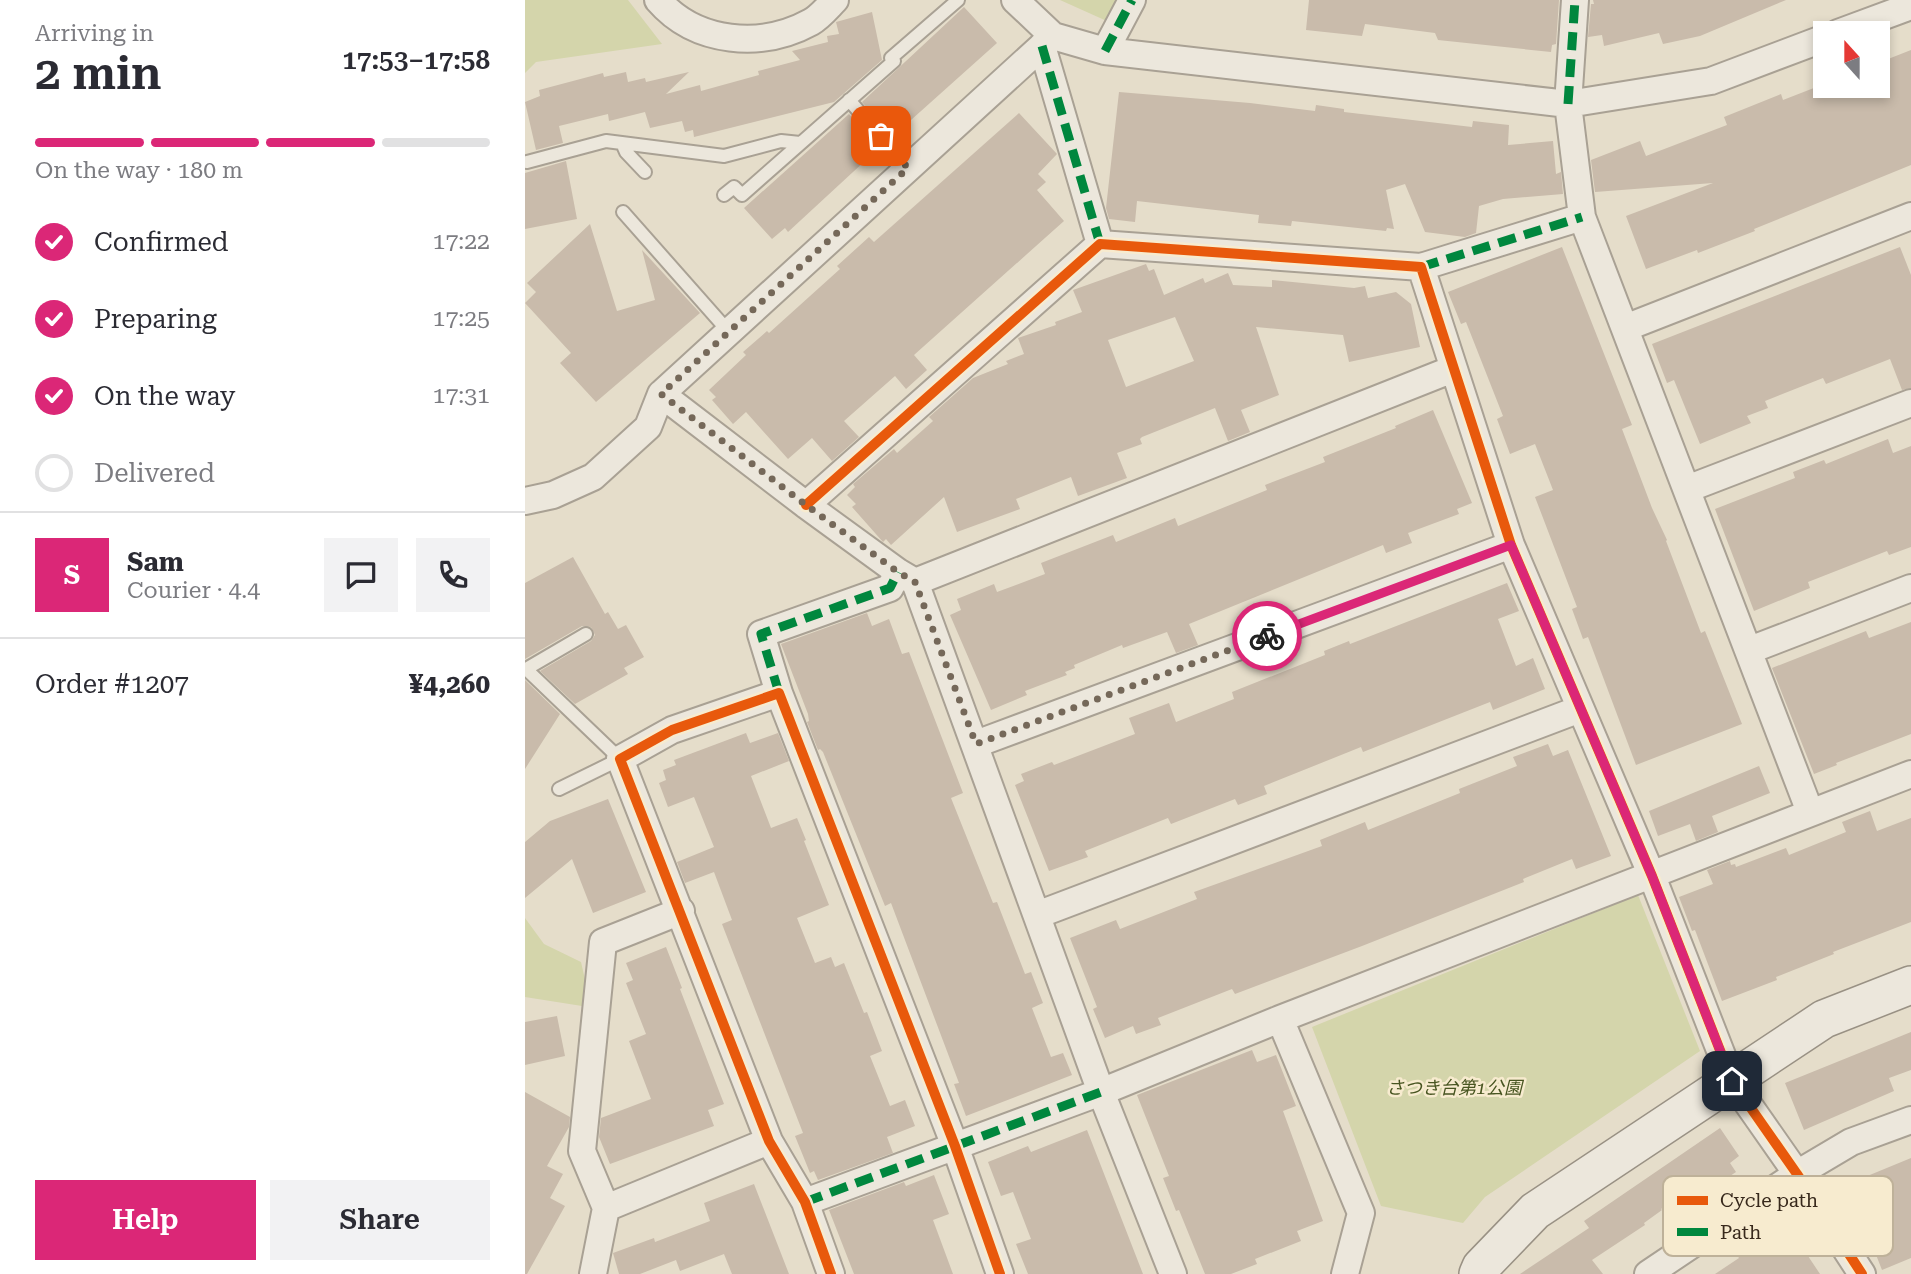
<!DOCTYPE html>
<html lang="en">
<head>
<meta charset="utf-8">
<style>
  :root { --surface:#fff; --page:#f2f2f3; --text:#2b2b33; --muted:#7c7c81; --line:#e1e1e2; --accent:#db2777 }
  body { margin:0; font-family:"Roboto Serif","Noto Sans JP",serif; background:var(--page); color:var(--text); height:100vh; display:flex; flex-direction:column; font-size:26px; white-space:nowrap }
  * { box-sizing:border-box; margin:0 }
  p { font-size:23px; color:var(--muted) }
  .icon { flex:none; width:38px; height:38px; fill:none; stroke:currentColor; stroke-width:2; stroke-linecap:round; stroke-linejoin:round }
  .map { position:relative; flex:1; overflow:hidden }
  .drawer { display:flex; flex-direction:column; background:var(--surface); width:525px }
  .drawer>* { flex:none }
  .needle { width:46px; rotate:339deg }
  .tools { position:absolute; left:1288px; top:21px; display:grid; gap:14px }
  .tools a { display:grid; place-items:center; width:77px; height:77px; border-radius:0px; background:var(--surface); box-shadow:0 4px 10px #0003; font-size:35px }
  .pin { position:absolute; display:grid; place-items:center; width:60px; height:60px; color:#fff; margin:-30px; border-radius:14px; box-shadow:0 4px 10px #0006 }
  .courier { position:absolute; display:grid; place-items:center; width:70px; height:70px; margin:-35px; border:5px solid #db2777; border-radius:50%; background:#fff; color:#222; box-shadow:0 2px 9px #0007 }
  .head em { font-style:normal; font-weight:600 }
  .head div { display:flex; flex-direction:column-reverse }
  .head { display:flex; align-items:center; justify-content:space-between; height:119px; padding:0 35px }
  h1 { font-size:46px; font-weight:600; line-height:52px }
  .bar { display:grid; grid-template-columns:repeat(4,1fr); gap:10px 7px; align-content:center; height:84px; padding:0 35px }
  .bar i { height:9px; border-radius:5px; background:var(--line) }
  .bar .active { background:var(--accent) }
  .bar p { grid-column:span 4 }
  .line { display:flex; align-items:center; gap:18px; padding:0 35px; border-top:2px solid var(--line) }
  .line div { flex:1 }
  .round { display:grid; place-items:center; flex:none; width:74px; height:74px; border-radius:0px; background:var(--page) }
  ol { padding:0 35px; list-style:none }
  li { display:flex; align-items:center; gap:21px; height:77px }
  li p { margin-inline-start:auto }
  li .icon { padding:7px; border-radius:50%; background:var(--accent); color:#fff; stroke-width:4 }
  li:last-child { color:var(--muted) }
  li i { width:38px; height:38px; border:4px solid var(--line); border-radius:50% }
  .cta { display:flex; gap:14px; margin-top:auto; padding:14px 35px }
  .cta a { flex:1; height:80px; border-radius:0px; background:var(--accent); color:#fff; font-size:28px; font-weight:600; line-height:80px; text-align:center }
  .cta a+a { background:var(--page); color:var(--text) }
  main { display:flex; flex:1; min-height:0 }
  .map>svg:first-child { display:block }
  .green { fill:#d4d5ab }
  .building { fill:#c9bbab; fill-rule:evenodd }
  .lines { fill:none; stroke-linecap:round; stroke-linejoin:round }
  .lane-casing { stroke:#a9a194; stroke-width:16 }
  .street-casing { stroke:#a9a194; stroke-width:30 }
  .secondary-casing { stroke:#999184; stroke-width:40 }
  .lane { stroke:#ece7dc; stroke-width:12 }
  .street { stroke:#ece7dc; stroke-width:26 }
  .secondary { stroke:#ece7dc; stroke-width:37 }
  .quiet { stroke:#00873e; stroke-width:9; stroke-dasharray:18 9; stroke-linecap:butt }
  .cycleway-casing { stroke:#f7ebcf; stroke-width:15 }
  .cycleway { stroke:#e8590c; stroke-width:10 }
  .done { stroke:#756859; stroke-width:7; stroke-dasharray:0 12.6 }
  .route { stroke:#db2777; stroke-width:9 }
  .labels { text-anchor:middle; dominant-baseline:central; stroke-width:5; stroke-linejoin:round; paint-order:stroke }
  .park-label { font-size:18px; font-style:italic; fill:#485521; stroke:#f7ebcf }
  .key { fill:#f7ebcf; stroke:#beb199; stroke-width:2 }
  .key-label { font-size:19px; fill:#38291c }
</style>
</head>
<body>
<main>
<section class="drawer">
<div class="head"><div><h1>2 min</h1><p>Arriving in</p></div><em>17:53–17:58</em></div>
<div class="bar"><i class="active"></i><i class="active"></i><i class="active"></i><i></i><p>On the way · 180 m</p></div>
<ol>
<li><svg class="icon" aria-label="check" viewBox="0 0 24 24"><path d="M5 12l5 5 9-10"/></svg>Confirmed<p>17:22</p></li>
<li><svg class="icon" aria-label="check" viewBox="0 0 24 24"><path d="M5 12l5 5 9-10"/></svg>Preparing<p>17:25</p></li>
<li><svg class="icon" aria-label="check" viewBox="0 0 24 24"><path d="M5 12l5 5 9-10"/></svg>On the way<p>17:31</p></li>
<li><i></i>Delivered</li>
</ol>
<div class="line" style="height:126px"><b class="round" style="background:var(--accent);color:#fff">S</b><div><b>Sam</b><p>Courier · 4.4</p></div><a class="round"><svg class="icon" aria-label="chat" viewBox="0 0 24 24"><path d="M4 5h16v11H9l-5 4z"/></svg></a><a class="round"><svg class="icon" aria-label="phone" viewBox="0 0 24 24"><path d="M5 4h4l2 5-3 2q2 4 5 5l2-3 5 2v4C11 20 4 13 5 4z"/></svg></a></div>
<div class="line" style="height:91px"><div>Order #1207</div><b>¥4,260</b></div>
<div class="cta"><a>Help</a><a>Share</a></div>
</section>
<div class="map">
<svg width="1386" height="1274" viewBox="0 0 1386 1274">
  <rect width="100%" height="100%" fill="#e5ddca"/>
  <path class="green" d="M0,0H103L137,44L11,62L0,73Z
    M535,0H596L584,22Z
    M1113,895L1175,1051L960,1197L938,1223L856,1206L787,1027Z
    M0,918L19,944L56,962L61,984L57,1006L0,997Z"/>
  <path class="building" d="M784,0H1034L1031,44L1027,45L1026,52L913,40L910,33L840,24L837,36L781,30Z
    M1068,0H1261L1175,36L1138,44L1134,33L1079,46L1077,35L1063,37L1066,4H1069Z
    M439,7L472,43L367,137L337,102Z
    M347,12L357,60L309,102L169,137L168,130L160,132L157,121L125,128L120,112L84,121L83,114L34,126L38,143L11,150L0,102L15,96L14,90L78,73L79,77L101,72L103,82L120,78L121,82L164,72L141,94L175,85L176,91L234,75L233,71L275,60L267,51L303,42L302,36L314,34L311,22Z
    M1386,50V165L1229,229L1230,231L1173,253L1172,250L1121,269L1101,216L1188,183L1070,192L1066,160L1115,141L1121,156L1202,125L1199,117L1256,94L1258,100L1294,86H1353V63Z
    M594,92L725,103L790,111L791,105L819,109V112L947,127L948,121L984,125L983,145L1028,141L1031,174L1036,172L1038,194L978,199L954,206L951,233L940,237L900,232L880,184L861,190L869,229L862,228L861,231L767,221L766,226L733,223L734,215L612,201L610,222L584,219L581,208Z
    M494,113L532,154L513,174L521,182L512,190L539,221L389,355L402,370L381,389L370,376L319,421L334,437L307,461L287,438L263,459L221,412L208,424L187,400L191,397L184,390L221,355L218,352L242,331L244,333L315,269L312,266L344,237L349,242Z
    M324,114L354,148L263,232L260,228L247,239L219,208Z
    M41,161L52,219L0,229V173Z
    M65,224L92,311L130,300L117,250L175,313L71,402L35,363L46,353L0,303L11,292L2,283Z
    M1037,247L1107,425L1097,429L1127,508L1142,540L1141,541L1176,633L1180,631L1217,724L1111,765L1063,637L1058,639L1047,609L1052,607L1010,497L1028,490L1010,444L985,454L972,419L978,416L941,322L936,324L923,292Z
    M1375,247L1386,275V388L1377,390L1365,359L1301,384L1298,378L1240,401L1243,408L1222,416L1226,423L1175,444L1149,380L1142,383L1127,344Z
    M621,264L624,271L629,269L639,295L678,278L680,283L703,273L708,285L747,287V280L829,288L840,286L843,298L871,292L886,304L895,347L824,362L818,335L731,327L754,395L716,410L725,432L703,441L690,408L617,437L615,439L617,444L592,453L602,478L553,496L546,477L491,499L495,509L432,532L419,497L366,545L361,539L358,542L327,507L331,504L322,495L330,487L328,484L369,449L372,453L408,421L404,417L448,378L483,364L481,361L499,354L493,338L531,325L530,322L557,312L548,290ZM650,317L669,361L601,387L583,340Z
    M908,410L947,503L932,509L934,514L883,533L887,543L861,553L858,545L664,624L673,645L651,653L642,632L598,648L597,645L549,665L550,668L540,672L542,675L500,691L502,695L466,710L425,615L436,610L432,599L469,584L472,592L520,574L516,563L588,535L591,542L650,518L653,526L742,490L740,485L800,462L798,457L871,428L870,426Z
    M1363,439L1368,453L1386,446V547L1364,555L1362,551L1283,582L1285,588L1229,611L1190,509L1270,478L1268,472L1299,460L1301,464Z
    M48,557L80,614L83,612L93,629L101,625L119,657L99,668L103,674L50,704L15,671L66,641L70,635L66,627L57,626L0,659V583Z
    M982,583L994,611L973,619L991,666L1008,658L1020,689L968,710L965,702L838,752L836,747L739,786L742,794L713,805L710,799L646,824L643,818L560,851L563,857L524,871L490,785L499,781L496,774L527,762L529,765L610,734L604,718L644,703L651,722L709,699L707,692L800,655L799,651L824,641L825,644Z
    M342,613L347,626L364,619L377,654L384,652L438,793L426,798L468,903L472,902L500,974L506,972L518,1003L507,1008L526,1057L538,1053L547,1075L441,1116L429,1084L434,1083L366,903L360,906L298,752L295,749L293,750L282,722L284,721L283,714L256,644Z
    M1386,622V734L1311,763L1312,765L1289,774L1247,668L1341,631L1344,638Z
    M0,680L35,714L0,769Z
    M221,733L225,743L253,733L264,761L226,776L246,828L272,818L281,840L279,841L304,905L272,918L290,963L306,957L310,967L319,963L339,1013L342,1012L357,1051L345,1056L365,1106L380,1100L390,1126L362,1137L368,1153L293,1180L289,1171L285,1173L270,1136L278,1133L197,924L207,920L189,872L160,883L152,862L189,847L169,797L143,807L134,783L141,780L138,770L151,765L149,760Z
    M1023,744L1028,756L1043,750L1086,856L1051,869L1047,859L998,879L999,882L837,946L710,994L707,989L633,1018L636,1025L611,1034L608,1026L580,1038L568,1009L572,1007L545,938L591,920L595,929L672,899L669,892L797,846L795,840L840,822L843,830L935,793L934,789L992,766L988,757Z
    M1234,766L1245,793L1187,816L1193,832L1171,841L1165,824L1133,836L1124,811Z
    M83,799L121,892L68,913L47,859L0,898V842L25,821Z
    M1345,811L1352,831L1386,818V922L1308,952L1309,954L1251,977L1252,980L1197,1001L1170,930L1167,931L1154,897L1188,884L1182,870L1205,861L1206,865L1210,864L1211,867L1261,848L1264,855L1321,832L1317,822Z
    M141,947L157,988L155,989L199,1104L183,1110L189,1126L85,1164L74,1137L76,1118L126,1099L104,1041L121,1034L101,983L108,980L101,963Z
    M32,1016L40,1056L0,1065V1022Z
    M1386,1032V1070L1364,1078L1369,1091L1279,1130L1260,1083Z
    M727,1050L732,1062L751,1055L771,1106L758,1111L798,1221L772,1231L776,1241L730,1259L732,1264L706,1274H680L654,1210L651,1211L638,1178L644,1176L612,1095Z
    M0,1092L45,1117L44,1127L22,1166L38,1174L25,1198L40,1206L2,1274H0Z
    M1195,1128L1214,1156L1205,1163L1211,1172L1187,1188L1181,1179L1136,1209L1137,1210L1119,1223L1120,1225L1067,1260L1078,1274H995L1064,1228L1059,1221Z
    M562,1130L618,1274H503L491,1244L506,1239L488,1192L476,1196L463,1162L503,1146L506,1152Z
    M1386,1158V1258L1357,1270L1335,1214L1331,1216L1318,1186Z
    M409,1175L424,1214L408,1220L428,1274H329L304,1210L379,1182L381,1186Z
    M229,1184L264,1274H207L199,1254L155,1271L151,1260L115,1274H94L88,1253L129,1238L130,1242L185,1221L179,1203Z
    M1263,1219L1280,1244L1277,1247L1295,1274H1190L1214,1258L1211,1254Z"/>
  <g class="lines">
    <defs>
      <path id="lane" d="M324,100L383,168
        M97,143L101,152L120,172
        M2,162L81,141L199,156L256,141L275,143
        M199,195L209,187L217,195L369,61L366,58L433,0
        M98,212L204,332
        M34,789L95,759L1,669L61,634"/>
      <path id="street" d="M133,0C171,44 237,49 286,22C295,17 303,7 310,0
        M490,0L528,36L580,51L1043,104L1186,81L1300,38
        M1050,0L1043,104L1057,217L1285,812
        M1313,33L1386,6
        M517,46L575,244
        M580,51L607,0
        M896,267L1057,217
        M1100,328L1386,216
        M136,394L281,505L373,572L390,582L576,1092L648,1274
        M1162,489L1386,403
        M0,501L28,495L68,477L123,427L136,394L528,36
        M281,505L575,244L896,267L986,545L1127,876L1207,1081L1272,1174L1337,1274
        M373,572L365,588L236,634L254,693L430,1146L475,1274
        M390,582L928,369
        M1225,650L1386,588
        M254,693L147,730L95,759L244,1141L280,1202L306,1274
        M451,744L986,545
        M512,915L1055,709
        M755,1019L836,1213L820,1274
        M280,1202L576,1092L755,1019L1386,774
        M81,1208L244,1141
        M68,1274L81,1208L57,1151L78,942L156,911
        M1123,1274L1272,1174L1326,1142L1386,1120"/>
      <path id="secondary" d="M953,1274L956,1267L1010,1211L1299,1019L1386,985"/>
    </defs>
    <use href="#lane" class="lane-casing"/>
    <use href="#street" class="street-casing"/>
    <use href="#secondary" class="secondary-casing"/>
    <use href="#lane" class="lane"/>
    <use href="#street" class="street"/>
    <use href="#secondary" class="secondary"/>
    <path class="quiet" d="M517,46L575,244
      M580,51L607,0
      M1043,104L1050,0
      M896,267L1057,217
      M254,693L236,634L365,588L373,572
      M280,1202L576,1092"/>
    <defs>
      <path id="cycleway" d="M281,505L575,244L896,267L986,545L1127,876L1207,1081L1272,1174L1337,1274
        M306,1274L280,1202L244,1141L95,759L147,730L254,693L430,1146L475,1274"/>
    </defs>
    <use href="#cycleway" class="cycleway-casing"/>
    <use href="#cycleway" class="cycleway"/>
  </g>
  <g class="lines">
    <path class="done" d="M356,136L383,168L136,394L281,505L373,572L390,582L451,744L742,636"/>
    <path class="route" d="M742,636L986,545L1127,876L1207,1081"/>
  </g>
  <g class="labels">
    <g class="park-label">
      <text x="929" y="1087">さつき台第1公園</text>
    </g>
  </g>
  <rect x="1138" y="1176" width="230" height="80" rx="10" class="key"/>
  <rect x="1152" y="1196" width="31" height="9" fill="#e8590c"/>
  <rect x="1152" y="1228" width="31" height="8" fill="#00873e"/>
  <g class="key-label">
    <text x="1195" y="1207">Cycle path</text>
    <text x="1195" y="1239">Path</text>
  </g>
</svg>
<div class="tools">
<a><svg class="needle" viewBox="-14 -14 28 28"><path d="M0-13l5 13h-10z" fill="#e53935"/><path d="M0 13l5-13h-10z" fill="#7c7c81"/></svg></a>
</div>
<div class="pin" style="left:356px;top:136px;background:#ea580c"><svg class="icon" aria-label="bag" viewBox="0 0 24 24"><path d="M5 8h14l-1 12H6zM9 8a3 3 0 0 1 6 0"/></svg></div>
<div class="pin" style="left:1207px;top:1081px;background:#1f2937"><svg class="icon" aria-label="home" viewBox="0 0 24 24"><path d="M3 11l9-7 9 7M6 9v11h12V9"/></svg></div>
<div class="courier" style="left:742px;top:636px"><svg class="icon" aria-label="bike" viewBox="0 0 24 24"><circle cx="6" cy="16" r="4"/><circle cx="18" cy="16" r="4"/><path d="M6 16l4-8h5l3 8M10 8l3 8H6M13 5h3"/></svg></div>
</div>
</main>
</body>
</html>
